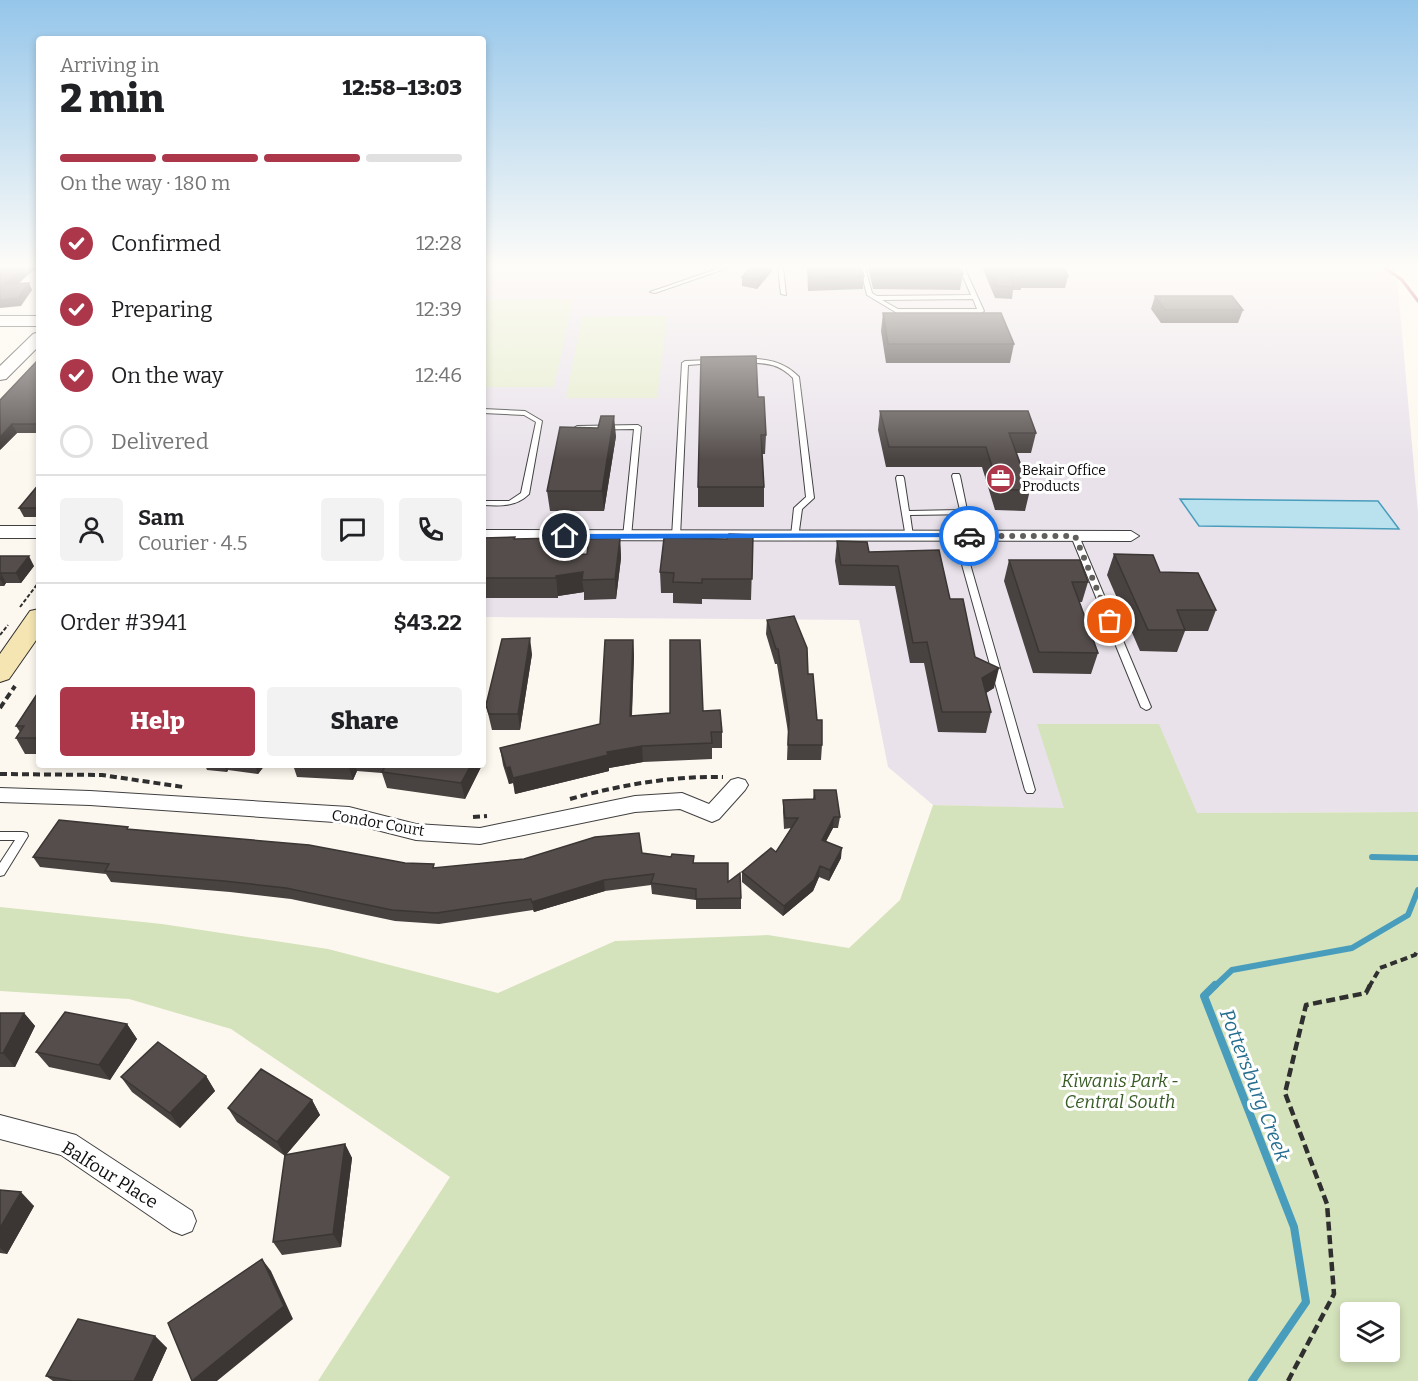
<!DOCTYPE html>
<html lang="en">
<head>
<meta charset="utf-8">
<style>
  :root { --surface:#fff; --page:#f2f2f2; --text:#202124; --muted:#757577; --line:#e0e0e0; --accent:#ac364a }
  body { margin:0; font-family:Bitter,serif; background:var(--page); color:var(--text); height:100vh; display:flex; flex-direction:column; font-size:22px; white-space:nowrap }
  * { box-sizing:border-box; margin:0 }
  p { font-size:20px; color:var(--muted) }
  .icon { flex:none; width:33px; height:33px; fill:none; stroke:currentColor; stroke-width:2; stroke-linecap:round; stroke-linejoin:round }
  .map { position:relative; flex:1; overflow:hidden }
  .sheet { position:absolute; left:36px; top:36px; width:450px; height:732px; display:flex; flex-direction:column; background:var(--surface); border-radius:6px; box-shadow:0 3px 9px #0003 }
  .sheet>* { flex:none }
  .tools { position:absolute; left:1340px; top:1302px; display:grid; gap:12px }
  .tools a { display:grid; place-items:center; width:60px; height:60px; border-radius:6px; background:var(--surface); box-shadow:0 3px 9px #0003; font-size:30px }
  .pin { position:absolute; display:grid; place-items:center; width:51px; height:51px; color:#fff; margin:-26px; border:3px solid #fff; border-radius:50%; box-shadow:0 2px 6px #0007 }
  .courier { position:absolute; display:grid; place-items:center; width:60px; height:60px; margin:-30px; border:4px solid #1a73e8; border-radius:50%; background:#fff; color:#222; box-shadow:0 2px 8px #0007 }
  .summary em { font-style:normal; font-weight:800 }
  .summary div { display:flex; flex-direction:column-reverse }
  .summary { display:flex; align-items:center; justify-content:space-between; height:102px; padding:0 24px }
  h1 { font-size:39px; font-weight:800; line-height:45px }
  .bar { display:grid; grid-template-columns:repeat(4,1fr); gap:9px 6px; align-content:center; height:72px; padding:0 24px }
  .bar i { height:8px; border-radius:4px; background:var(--line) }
  .bar .selected { background:var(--accent) }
  .bar p { grid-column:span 4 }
  .line { display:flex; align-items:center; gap:15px; padding:0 24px; border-top:2px solid var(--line) }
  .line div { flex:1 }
  .round { display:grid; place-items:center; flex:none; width:63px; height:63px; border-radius:6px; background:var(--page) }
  ol { padding:0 24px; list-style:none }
  li { display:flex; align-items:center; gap:18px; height:66px }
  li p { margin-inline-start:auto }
  li .icon { padding:6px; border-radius:50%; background:var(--accent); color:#fff; stroke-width:4 }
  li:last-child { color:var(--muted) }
  li i { width:33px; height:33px; border:3px solid var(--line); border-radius:50% }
  .cta { display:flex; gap:12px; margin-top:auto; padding:12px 24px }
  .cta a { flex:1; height:69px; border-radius:6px; background:var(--accent); color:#fff; font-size:24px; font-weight:800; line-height:69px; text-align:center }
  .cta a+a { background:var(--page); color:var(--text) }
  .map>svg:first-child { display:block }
  .industrial { fill:#e9e2eb }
  .green { fill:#d5e3bc; fill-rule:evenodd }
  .pitch { fill:#e5eccd }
  .water { fill:#b9e1ee; stroke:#499dbc; stroke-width:1.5 }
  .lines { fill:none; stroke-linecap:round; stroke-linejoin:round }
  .stream-far1 { stroke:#499dbc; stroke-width:6 }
  .stream { stroke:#499dbc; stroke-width:8 }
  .service-casing { stroke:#404040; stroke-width:2 }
  .minor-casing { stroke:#404040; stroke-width:2 }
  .tertiary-casing { stroke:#404040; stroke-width:2 }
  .secondary-casing { stroke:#2f2f2f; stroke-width:2 }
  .path-far2 { stroke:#2f2f2f; stroke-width:2; stroke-dasharray:4 2; stroke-linecap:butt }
  .path-far1 { stroke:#2f2f2f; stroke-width:4; stroke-dasharray:7 4; stroke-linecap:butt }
  .path { stroke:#2f2f2f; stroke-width:4.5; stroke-dasharray:9 4.5; stroke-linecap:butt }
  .service { fill:#fff; fill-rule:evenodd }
  .minor { fill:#fff; fill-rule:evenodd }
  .tertiary { fill:#fff; fill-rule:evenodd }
  .secondary { fill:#f5e5b2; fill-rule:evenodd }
  .rail { stroke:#ac364a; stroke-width:3 }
  .wall { fill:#484240 }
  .shaded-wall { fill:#3b3634 }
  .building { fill:#544d4b; stroke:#3b3634; stroke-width:1.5 }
  .route { fill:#1a73e8 }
  .done { stroke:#615f5c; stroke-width:6; stroke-dasharray:0 10.8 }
  .labels { text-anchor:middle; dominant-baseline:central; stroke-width:6; stroke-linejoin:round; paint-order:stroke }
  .far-poi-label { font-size:14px; fill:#0d0d0d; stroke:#fff; text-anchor:start }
  .street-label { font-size:15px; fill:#0d0d0d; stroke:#fff }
  .near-park-label { font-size:18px; font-style:italic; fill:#385c25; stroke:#fff }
  .near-street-label { font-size:18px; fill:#0d0d0d; stroke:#fff }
  .near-water-label { font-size:20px; font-style:italic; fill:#266e8f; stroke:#fff }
</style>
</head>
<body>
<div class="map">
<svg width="1418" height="1381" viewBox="0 0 1418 1381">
  <rect width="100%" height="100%" fill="#fdf8ef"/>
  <path class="industrial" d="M483,267H1396L1418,512V812L1197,813L933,805L888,767L859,620L483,617Z"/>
  <path class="green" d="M1037,724H1159L1197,813L1418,812V1381H318L450,1177L231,1029L129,999L0,991V907L162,924L328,949L498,993L615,941L768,935L849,948L900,900L933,805L1064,808ZM1350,1312H1389V1352H1350Z"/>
  <path class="pitch" d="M573,299L554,387H483V300Z
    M667,316L657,398H566L582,317Z"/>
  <path class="water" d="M1180,499L1378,501L1399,529L1199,526Z"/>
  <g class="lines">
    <path class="stream-far1" d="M1372,857L1418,858
      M1214,987L1232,970L1352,948L1408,915L1418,890"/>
    <path class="stream" d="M1215,985L1204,996L1294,1227L1306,1302L1252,1381"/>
    <defs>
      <path id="service" d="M723,267H730L655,293L650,292Z
        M778,267H783L786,295L781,294Z
        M860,267H865L872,293L877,296L971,295L959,267H964L984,311L981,313H897L867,295ZM973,299L977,309H898L882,300Z
        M744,359C765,358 784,361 799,377L814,498L802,509L798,538H795L791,536L794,508L806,497L793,378C776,361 763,364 742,362V360Z
        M712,360L715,362L714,363L688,365L680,537L676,539L672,537L682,363L685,361Z
        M483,409L525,411L542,421L529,494C516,507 500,506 483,505V501H509L521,493L536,422L524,415L483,413Z
        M638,425L641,427L631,537L627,539L623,537L634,429L577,430L574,428L577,426Z
        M953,474H959L960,476L967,510H976L980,512L987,535L986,537H980L979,535L973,514L910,515L913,536L909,538H906L896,478L897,476H903L904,478L909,511L960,510L952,476Z
        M955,534H958L962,536L1035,790L1033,793H1027L1025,790L954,536Z
        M1072,534H1075L1079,536L1151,707L1149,709L1146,710L1141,707L1071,536Z
        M0,832H23L27,833L28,836L4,875L0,876V863L15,840H0Z"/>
      <path id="minor" d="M483,530L1131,531L1139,536L1131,541L483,540Z
        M738,778L745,780L748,785L745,790L719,819L712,822L680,809L635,812L480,844L416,840L349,823L90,805L0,802V788L90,791L349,807L416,824L480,828L635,796L682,793L709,804L731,780Z
        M0,1115L76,1135L192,1211L196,1221L192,1231L182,1235L172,1231L61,1155L0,1139Z"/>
      <path id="tertiary" d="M0,316H39V326H0Z
        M39,332V346L6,379L0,380V366L33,334Z
        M0,526H39V538H0Z"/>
      <path id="secondary" d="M39,609V636L9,679L0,682V654L30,611Z"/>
    </defs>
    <use href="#service" class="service-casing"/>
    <use href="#minor" class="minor-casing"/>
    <use href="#tertiary" class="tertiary-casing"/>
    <use href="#secondary" class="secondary-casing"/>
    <path class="path-far2" d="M20,607L39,582
      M0,635L8,625"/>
    <path class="path-far1" d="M0,708L15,686
      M0,774L102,775L183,787
      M570,799C620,785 671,776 723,777
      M473,817L487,816
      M1369,987L1380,968L1415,955L1418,949"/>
    <path class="path" d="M1288,1381L1334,1294L1327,1204L1285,1093L1306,1005L1366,993L1370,985"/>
    <use href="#service" class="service"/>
    <use href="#minor" class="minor"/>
    <use href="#tertiary" class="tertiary"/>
    <use href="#secondary" class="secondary"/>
    <path class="rail" d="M1384,267L1402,280L1418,301"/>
  </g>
  <path class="wall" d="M751,267H772V271L757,289L742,286V277Z
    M807,267H861L864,276L863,289L808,291Z
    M868,267H960L963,274L960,290L873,289Z
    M982,267H1064L1068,276L1065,288H1021V290H1013L1012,299L995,298Z
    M1155,296L1243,310L1238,323H1161L1151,309Z
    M883,313L1014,344L1010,363H886L881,331Z
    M39,359V433H17L0,450Z
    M758,397L766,435L765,454H762L764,487V507H698V487Z
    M880,411L1036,433L1031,453H1016L1030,490L1025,511L995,510L982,467H886L878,430Z
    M616,436L604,511H550L547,491Z
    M39,484V517H24L19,508Z
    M753,535L751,600L702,599V604L673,603V593H661L660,572L727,539Z
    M483,538L515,539L561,538L563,555L587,554L620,538L621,558L616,599L584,600V592L558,596V598H483Z
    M837,541L869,552L939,550L950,599L975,657L994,688L986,693L991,712L986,733L938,732L924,663H910L895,586L839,585L835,561Z
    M1114,554L1160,572L1216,610L1208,631H1185L1177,652L1140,651L1107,575Z
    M0,556L34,566L21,583H6L4,586H0Z
    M1009,560L1088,582L1082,602H1079L1098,653L1091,674L1033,673L1004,581Z
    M767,620L808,674L822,745L821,760H787L788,732L777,664H775L766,634Z
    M633,640L634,656L632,716L703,711L722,732V748H712V759L643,762L609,768V771L515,794L513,783L509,784L503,765L500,748L600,724Z
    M532,654L520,730H492L486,705Z
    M39,691V754H25L16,738L20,732L16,726Z
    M205,765H265L258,774L228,770L227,772L207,770Z
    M293,765H482L465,799L387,788L382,773L357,771L353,780L297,777Z
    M814,790L840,817L838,828H833L826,841L841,858L829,881L819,877L813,891L783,916L742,882V872L776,852L791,828L784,829L783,811V800L813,799Z
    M129,829L405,863L435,868L642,853L694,863L728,882L741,898V909H696V900L652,894L651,885L605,891L534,912L533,910L439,924L395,921L291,899L230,892L111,882L106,874L40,867L33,857Z
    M0,1013H24L35,1026L15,1067H0Z
    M127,1024L137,1039L110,1080L49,1067L36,1052Z
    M206,1076L215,1091L180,1128L132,1092L121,1077Z
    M312,1100L320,1115L286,1155L345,1144L352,1158L341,1247L282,1255L273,1242L285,1156L237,1122L228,1108Z
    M0,1190L34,1206L7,1254L0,1253Z
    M155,1336L167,1348L152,1381H53L46,1376Z"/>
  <path class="shaded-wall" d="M25,267H37L9,292L5,284Z
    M769,267H772V271L757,289L758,280Z
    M29,283L32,290L21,306L0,308V300Z
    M614,416L616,436L604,511L602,491Z
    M12,424L17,433L0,450V437Z
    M561,538L564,558L559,555Z
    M620,538L621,558L616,599L615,579Z
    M29,556L34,566L21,583L16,573Z
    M583,572L582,580L584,592L558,596V598L556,576Z
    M1,573L6,583L4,586L0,579Z
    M530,638L532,654L520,730L518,714Z
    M633,640L634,656L631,732L630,716Z
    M999,668L994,688L978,698L982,678Z
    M642,746L643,762L609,768V771L515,794L513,778L607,752Z
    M224,765H226L228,770L227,772Z
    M255,765H265L258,774Z
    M348,765H355L357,771L353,780Z
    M471,765H482L465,799L461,783Z
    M510,767L513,783L509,784L506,768Z
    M834,817L833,828L821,851L822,840Z
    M842,848L841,858L829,881L830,870Z
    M820,866L819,877L813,891L783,916L784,906Z
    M604,880L605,891L534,912L532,902Z
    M24,1013L35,1026L15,1067L3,1053Z
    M127,1024L137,1039L110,1080L99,1065Z
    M206,1076L215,1091L180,1128L170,1113Z
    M312,1100L320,1115L285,1156L277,1142Z
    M345,1144L352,1158L341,1247L333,1234Z
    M21,1192L34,1206L7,1254L0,1248V1228Z
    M262,1259L271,1271L293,1319L217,1381H192Z
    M155,1336L167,1348L152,1381H134Z"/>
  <path class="building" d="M0,267H25L5,284L29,283L18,298L0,300Z
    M751,267H769L758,280L742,277Z
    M808,267H861L864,276L809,278Z
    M873,267H960L963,274L875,273Z
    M989,267H1064L1068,276H1022L1023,278H1011L1014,287L997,286Z
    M1155,296H1232L1243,310H1165Z
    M883,313H1001L1014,344H888Z
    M756,356L758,397H764L766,435H761L764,487H698L701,357Z
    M39,359V424H12L0,437V400Z
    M880,411H1028L1036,433H1009L1030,490H999L986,447H889Z
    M601,416H614L602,491H547L560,427L598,428Z
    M39,484V508H19Z
    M729,534L753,535L752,579H702V583L673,582L674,573L660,572L664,538L727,539Z
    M515,537L514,539L561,538L559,555L587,554L589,539L620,538L615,579L582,580L583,572L556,576V578H483V538Z
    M837,541L867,542L869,552L939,550L950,599H963L975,657L999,668L982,678L991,712H942L927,642L913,643L898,566L841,565Z
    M1114,554L1153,555L1160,572L1198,573L1216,610H1177L1185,630H1148Z
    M0,556H29L16,573H1L0,574Z
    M1009,560H1080L1088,582H1072L1098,653L1039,652Z
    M794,616L807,648L808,674H813L817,720H822V745H788L789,718L778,649H776L767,620Z
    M530,638L518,714H489L486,705L502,639Z
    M605,640H633L630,716L670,713V640H700L703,711L720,710L722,732H711L712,743L642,746L607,752L608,755L513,778L510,767L506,768L500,748L600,724Z
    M39,691V738H16L24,726H16Z
    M386,765H471L461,783L382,772Z
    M814,790H836L840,817H834L822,840L842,848L830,870L820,866L814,880L784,906L742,872L771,848L776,852L798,818H785L783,800L815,799Z
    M59,820L128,827L127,829L309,845L405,863L434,864L433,868L524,859L595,837L639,833L642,853L671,857L672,854L694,856L693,863H728V882L740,873L741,898L696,899V889L651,883L654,874L604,880L532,902L531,899L436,913L392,910L286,888L224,881L105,871L109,864L33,857Z
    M65,1012L127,1024L99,1065L36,1052Z
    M0,1013H24L3,1053H0Z
    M158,1042L206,1076L170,1113L121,1077Z
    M261,1069L312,1100L277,1142L228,1108Z
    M345,1144L333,1234L273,1242L285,1155Z
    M0,1190L21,1192L0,1228Z
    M262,1259L284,1306L192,1381L168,1323Z
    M78,1319L155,1336L134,1381H73L46,1376Z"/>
  <linearGradient id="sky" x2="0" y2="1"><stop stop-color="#95c6ea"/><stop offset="0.58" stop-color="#fefcf8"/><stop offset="1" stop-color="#fefcf8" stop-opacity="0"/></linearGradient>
  <rect width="1418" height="460" fill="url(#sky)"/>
  <path class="route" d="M969,533L972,534V537L565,539L561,536L565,534Z"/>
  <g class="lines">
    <path class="done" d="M969,536H1075L1110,621"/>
  </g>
  <defs>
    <symbol id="office-disc" viewBox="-11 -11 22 22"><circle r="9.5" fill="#ac364a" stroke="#fff"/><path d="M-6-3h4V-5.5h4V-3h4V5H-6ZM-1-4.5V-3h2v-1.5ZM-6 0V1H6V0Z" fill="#fff"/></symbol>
  </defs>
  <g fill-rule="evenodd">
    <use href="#office-disc" x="984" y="462" width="33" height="33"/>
  </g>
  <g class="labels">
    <g class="far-poi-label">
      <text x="1022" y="470">Bekair Office<tspan x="1022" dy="16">Products</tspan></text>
    </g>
    <g class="street-label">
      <text transform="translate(378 823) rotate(10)">Condor Court</text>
    </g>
    <g class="near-park-label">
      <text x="1120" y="1081">Kiwanis Park -<tspan x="1120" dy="21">Central South</tspan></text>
    </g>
    <g class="near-street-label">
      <text transform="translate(110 1175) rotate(32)">Balfour Place</text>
    </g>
    <g class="near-water-label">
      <text transform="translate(1255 1085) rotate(69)">Pottersburg Creek</text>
    </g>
  </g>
</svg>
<div class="tools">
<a><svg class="icon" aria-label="layers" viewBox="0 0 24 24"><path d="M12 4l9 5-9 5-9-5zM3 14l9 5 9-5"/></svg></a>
</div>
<div class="pin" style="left:1110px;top:621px;background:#ea580c"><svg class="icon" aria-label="bag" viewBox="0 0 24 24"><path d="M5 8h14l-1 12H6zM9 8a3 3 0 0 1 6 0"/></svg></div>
<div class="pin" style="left:565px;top:536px;background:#1f2937"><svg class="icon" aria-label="home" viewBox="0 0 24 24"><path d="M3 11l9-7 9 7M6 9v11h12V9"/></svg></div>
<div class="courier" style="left:969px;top:536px"><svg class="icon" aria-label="car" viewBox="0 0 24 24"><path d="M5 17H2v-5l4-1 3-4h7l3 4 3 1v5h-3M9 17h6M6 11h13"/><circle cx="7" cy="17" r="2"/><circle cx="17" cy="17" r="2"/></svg></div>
<section class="sheet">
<div class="summary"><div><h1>2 min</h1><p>Arriving in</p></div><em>12:58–13:03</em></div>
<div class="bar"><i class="selected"></i><i class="selected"></i><i class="selected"></i><i></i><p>On the way · 180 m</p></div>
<ol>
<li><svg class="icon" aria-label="check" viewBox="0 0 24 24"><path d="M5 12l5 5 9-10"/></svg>Confirmed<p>12:28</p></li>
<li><svg class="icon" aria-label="check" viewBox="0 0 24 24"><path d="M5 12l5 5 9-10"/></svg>Preparing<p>12:39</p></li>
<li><svg class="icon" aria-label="check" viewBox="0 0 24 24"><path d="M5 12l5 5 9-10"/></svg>On the way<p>12:46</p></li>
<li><i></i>Delivered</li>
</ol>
<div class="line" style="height:108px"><a class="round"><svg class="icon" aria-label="person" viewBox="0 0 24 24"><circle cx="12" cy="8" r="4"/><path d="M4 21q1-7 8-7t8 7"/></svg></a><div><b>Sam</b><p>Courier · 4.5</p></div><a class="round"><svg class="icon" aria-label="chat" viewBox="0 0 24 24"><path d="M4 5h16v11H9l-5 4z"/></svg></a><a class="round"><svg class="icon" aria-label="phone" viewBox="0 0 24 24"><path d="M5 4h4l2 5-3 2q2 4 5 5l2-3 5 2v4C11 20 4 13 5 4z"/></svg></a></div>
<div class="line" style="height:78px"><div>Order #3941</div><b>$43.22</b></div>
<div class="cta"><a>Help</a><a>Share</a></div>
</section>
</div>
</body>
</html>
